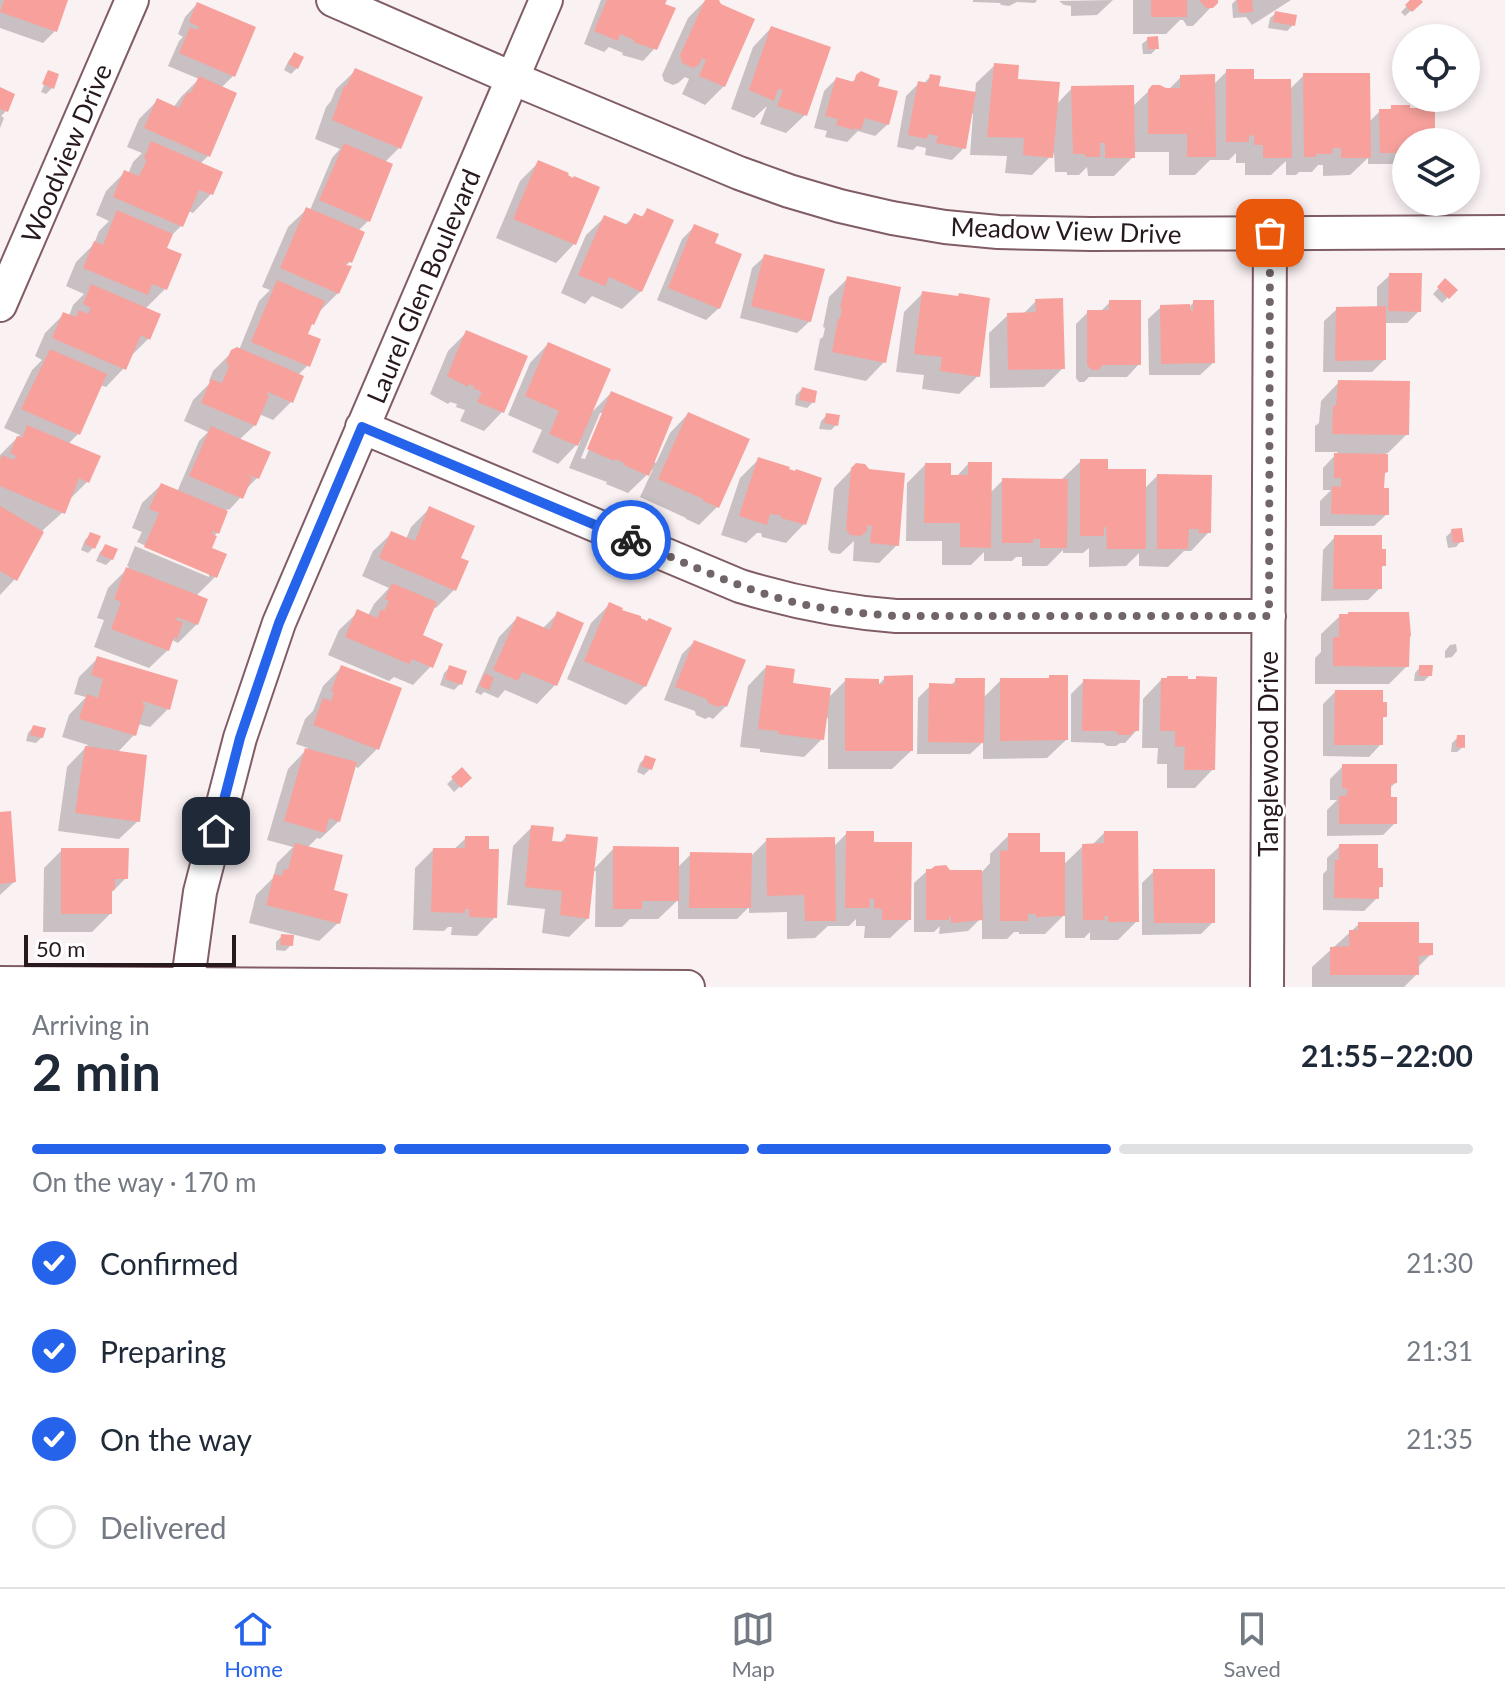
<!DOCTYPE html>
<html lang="en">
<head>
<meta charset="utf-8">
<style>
  :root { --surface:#fff; --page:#f2f2f3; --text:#1f2937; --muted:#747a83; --line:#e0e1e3; --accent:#2563eb }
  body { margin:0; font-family:Lato,sans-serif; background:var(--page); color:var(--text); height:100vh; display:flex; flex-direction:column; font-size:30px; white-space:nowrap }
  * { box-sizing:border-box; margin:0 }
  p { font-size:26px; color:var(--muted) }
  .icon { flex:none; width:44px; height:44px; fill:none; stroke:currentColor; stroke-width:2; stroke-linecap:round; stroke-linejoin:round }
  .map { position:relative; height:987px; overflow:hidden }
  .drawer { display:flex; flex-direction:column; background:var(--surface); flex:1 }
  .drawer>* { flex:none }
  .tools { position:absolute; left:1392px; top:24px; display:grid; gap:16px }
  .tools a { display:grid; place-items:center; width:88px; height:88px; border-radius:50%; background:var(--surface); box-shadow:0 4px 12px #0003; font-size:40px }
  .scale { position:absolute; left:24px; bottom:20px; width:212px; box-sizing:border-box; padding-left:8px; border:4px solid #27191d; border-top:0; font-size:22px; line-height:28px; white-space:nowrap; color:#27191d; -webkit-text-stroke:6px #fff; paint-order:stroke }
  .pin { position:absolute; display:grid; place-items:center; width:68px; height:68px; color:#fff; margin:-34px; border-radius:16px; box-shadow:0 4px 12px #0006 }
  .courier { position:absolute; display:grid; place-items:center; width:80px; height:80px; margin:-40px; border:6px solid #2563eb; border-radius:50%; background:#fff; color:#222; box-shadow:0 2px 10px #0007 }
  .headline em { font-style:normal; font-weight:700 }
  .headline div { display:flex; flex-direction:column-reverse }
  .headline { display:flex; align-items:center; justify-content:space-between; height:136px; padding:0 32px }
  h1 { font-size:52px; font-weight:700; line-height:60px }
  .bar { display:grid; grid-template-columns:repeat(4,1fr); gap:12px 8px; align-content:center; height:96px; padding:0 32px }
  .bar i { height:10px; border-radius:6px; background:var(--line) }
  .bar .selected { background:var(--accent) }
  .bar p { grid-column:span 4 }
  ol { padding:0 32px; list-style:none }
  li { display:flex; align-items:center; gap:24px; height:88px }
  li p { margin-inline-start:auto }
  li .icon { padding:8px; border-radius:50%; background:var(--accent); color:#fff; stroke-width:4 }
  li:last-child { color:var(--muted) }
  li i { width:44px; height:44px; border:4px solid var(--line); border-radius:50% }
  .dock { display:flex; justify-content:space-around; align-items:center; height:112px; border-top:2px solid var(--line); background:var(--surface); font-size:22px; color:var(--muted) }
  .dock a { display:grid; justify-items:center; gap:4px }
  .dock .selected { color:var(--accent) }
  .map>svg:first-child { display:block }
  .shadow { fill:#0003; fill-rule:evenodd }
  .building { fill:#f8a19c }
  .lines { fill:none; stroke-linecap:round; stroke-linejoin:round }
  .minor-casing { stroke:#805d65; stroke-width:36 }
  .minor { stroke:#fff; stroke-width:32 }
  .done { stroke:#716568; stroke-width:8; stroke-dasharray:0 14.4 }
  .route { stroke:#2563eb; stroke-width:10 }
  .labels { text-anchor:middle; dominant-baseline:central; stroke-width:6; stroke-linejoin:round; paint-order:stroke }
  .street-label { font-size:26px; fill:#27191d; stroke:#fff }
</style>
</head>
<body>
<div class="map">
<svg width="1505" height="987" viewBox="0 0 1505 987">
  <rect width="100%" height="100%" fill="#faf1f3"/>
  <path class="shadow" d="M0,0H66L55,31L43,43L0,28Z
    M601,0H664L655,48L643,61L622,55L623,53L609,47L604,52L584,44Z
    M706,0H716L724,86L705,105L682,94L689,79L685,77L678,83L673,85L664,81L662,75L688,18Z
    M973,0H1037L1035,3L1017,2L1009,6L1001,5L1000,3L973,2Z
    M1113,0L1097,15L1071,16V6L1064,5L1059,1Z
    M1133,0H1216V2L1193,26H1187L1183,20H1180L1166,34H1133Z
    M1236,0H1291L1252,25L1246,17L1233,18L1232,4Z
    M1413,0L1420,2L1405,16L1401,12Z
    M197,4L233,76L221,88L208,156L200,164L220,173L211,194L193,213L188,211L181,226L169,238L165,249V289L145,309L149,338L130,357L124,368L106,387L100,385L78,434L68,444L88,481L69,500L63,512L43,530L15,579L0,595V455L20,435L4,428L32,370L42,360L35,356L45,333L64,314L69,316L73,305L84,294L66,286L76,262L94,244L99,231L109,221L96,215L106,191L125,172L128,174L133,162L142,153L127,147L139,119L157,101L173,108L181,97L199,79L168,66L179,41L183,37L178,34L185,17Z
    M1276,13L1293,25L1287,31L1268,28L1270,18Z
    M771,28L805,115L786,133L760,124L767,106L754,118L731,109L753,47Z
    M1148,39L1157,48L1151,54H1143L1142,44Z
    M294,54L297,68L291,74L284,70L289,60Z
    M995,65L1056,105L1072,88L1132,107L1153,87L1168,90L1181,77L1213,85L1227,71L1252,81L1289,90L1304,75L1368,123L1380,111H1388L1392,107L1433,142H1406L1405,164H1368V158L1350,175L1323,176V165H1318L1312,172H1299L1296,175H1286V161L1271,175H1245V163H1236V153L1229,160H1210L1195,175H1169V152H1133V157L1114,176H1088L1087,167L1079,175H1067V172H1055L1054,153L1032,175L1005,173L1007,156L970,155L973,114H970L964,148L952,160L925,155L926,148L917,146L913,150L897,147L906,96L918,84H923L930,77L937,87L975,94L976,83Z
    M355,71L420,98L399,148L385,162L368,221L358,231L350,262L345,266L338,293L319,312L305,335L308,365L298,375L291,402L273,420L259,414L255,425L239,440L257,478L244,491L241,497L229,510L227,509L217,533L213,537L209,549L224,555L215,577L196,596L197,624L178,643L172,640L168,650L149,668L94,647L104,620L97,618L108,588L129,567L127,566L135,546L209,577V573L137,542L142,532L132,528L142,503L161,485L177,492L199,441L208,432L184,421L193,400L210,383L209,381L213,371L232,352L239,350L259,301L270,290L262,287L288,227L307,209L310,210L332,158L340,149L315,139L326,107L331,101L336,89Z
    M49,72L52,88L46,94L41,92L48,76H45Z
    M861,74L876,87L888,124L875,136L858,131L847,142L825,137L827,131L814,128L824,91L836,79L851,83Z
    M0,90L6,111L1,116L4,118L0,128Z
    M538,163L573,180L574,244L556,263L496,238L520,181Z
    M648,210L641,291L622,309L592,296L585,304L561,293L586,235L605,217L624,226L634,216L640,218Z
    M694,227L713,244L719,308L706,320L657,300L682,239Z
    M765,256L810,321L797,333L740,318L752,268Z
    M1390,275L1419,311L1407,323H1384V360L1372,372H1323L1324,321L1337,309L1377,308V287Z
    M847,279L884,362L866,381L814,370L820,339L823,337L825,328L823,327L829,297Z
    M1445,281L1455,290L1442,303L1433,294Z
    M923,293L978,376L959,394L922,389L924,375L896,372L904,312Z
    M1036,301L1063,368L1044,387L990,388L989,333L1008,315L1023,314Z
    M1110,302L1139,364L1127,377H1089L1084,382H1079L1076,378V324L1088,312H1100Z
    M1194,302L1213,363L1200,375H1149L1148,319L1161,307L1190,306Z
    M467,332L502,412L484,431L460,421L465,410L456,407L457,404L450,402L448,404L430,394L448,351Z
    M548,344L589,415L611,393L653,461L656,463L670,433L688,414L717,507L699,525L686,519V518L640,497L653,469L628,493L606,484L607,482L569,468L581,440L558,464L532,452L542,430L508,415L530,363ZM600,413H604L585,459L581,458Z
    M1339,382L1407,434L1388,453H1386V471L1382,475L1387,514L1374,526H1320V501L1331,490H1323V468L1338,452H1315V426L1319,423L1321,401Z
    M802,389L813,402L807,408L795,405L796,395Z
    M827,415L836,425L831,430L819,429L821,421Z
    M759,459L804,524L786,543L762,537L761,533H757L746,543L721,535L740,478Z
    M1081,461L1144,489L1157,476L1209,532L1191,551H1184L1168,567L1139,566V553L1126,566L1089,567V548L1083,553H1063V550L1047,566H1022V557H1016L1012,561H984V552L971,565H942V541H906L907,483L925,465L949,477H956L968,464L990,493L1003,480L1062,479Z
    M856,465L897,545L879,563L853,561L854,541L840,554L831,553L828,549L834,488Z
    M429,509L459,559L454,590L436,608L433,607L420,636L431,666L413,685L394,677L389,681L328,655L339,630L358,612L368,616L374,604L389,588L362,576L373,551L392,533L406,539L411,527Z
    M1452,531L1461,541L1456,547L1448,548L1446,537Z
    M91,534L94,547L88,553L81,550L85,540Z
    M1335,537L1384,565L1380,569V588L1368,600L1321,601L1323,550Z
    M105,547L112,559L106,565L96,561L100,552Z
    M609,605L638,619L645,686L626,705L567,679L591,623Z
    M557,614L555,685L537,704L505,690L498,698L484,692L481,695L475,692L499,637L517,618L542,629Z
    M1340,616L1407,666L1389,684H1315V658L1321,652V634Z
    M694,642L726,706L713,719L709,717L705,719L696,715L695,711L664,700L682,654Z
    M1456,644L1457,651L1452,657L1445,658V651L1450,645Z
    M98,658L168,709L150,727L138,724L134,735L117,753L138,821L119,839L58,831L67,767L88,745L62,737L69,715L86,697L74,694L79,677Z
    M342,667L377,749L358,768L354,766L339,821L320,839L317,838L307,848L332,892L338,923L319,941L249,923L256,895L273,878L277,863L293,847L267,840L288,769L308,748L296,744L305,719L313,711L323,686Z
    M450,667L460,684L454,690L440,685L444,673Z
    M766,667L791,685L827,699L846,680L877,686L885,678L911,751L892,769H828V718H825L822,739L804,757L760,752V749L740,747L748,686Z
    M1420,667L1430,675L1424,681H1414L1415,673Z
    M956,680L983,698L1001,680L1066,740L1047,758L983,759V742L970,754H917L918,698L930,686H950Z
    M1161,680L1213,769L1195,788H1167V764H1157L1158,748H1142L1143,699Z
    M1084,681L1137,730L1125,743H1120L1116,746H1107L1103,743L1071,742V694Z
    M1335,692L1385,716L1381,720V744L1369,757L1323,756V704Z
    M33,727L42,737L36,743L26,741L28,733Z
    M1458,737L1463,747L1457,752H1451L1452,743Z
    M646,757L650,769L644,775L637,772L640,763Z
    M1343,766L1395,783L1389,789L1395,823L1383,835L1327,836V810L1337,800H1330V779Z
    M462,770L469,778L454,792L447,784Z
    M0,814L14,882L0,895Z
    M532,827L550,843L559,844L567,836L593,870L614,848L677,868L691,854L752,855L767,840L833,847L847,833L872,844L909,920L890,938H864L865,926H856V919L849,926H828L815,938L787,939V912L749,913V907L737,919H678V900L658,919H630L622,927H595L596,871H592L588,918L569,937L542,933L545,909L507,905L513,846Z
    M1104,833L1137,921L1118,940H1090V932L1084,938H1065V914L1045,934H1019V932H1014L1007,939H982V917L968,931L939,934L940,926L934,932H914V883L927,871L982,872L990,863V854L1009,835L1038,854L1063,865L1083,846L1092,845Z
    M466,838L495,917L477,936L451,935L452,927H448L444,931L413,930L415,868L433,850H453Z
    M1340,846L1376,870L1381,886L1377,890V898L1364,911L1323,910V874L1327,870V858Z
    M62,850L126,878L110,894V914L92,932H43L44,868Z
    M1154,871L1213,922L1201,934L1142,935V883Z
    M1359,924L1417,945L1431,954L1417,968V974L1404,987H1312V967Z
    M282,936L291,945L285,951L276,950V942Z"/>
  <path class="building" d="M4,0H68L57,32L0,12Z
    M607,0H667L665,4L676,8L657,50L633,42L634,40L620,34L618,41L594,31Z
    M705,0H719L721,4L755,19L725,87L699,76L706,60L702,58L699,65L693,68L682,63L680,55Z
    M1151,0H1187V17H1151Z
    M1199,0H1218V3L1213,8H1206Z
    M1237,0H1252L1253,12L1239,13Z
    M1410,0H1421L1423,2L1412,12L1405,5Z
    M197,2L256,27L235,77L179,53L190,27L197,30L199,27L189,22Z
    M1275,11L1297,15L1295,26L1273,22Z
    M771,26L831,47L807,116L777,106L783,90L778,89L774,101L749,90Z
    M1158,36L1159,49H1148L1147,37Z
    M294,52L304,57L298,69L288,64Z
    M994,63L1019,65L1018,79L1060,82L1053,158L1023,155L1024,138L987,137Z
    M355,68L423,97L401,149L332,120L344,86L346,87Z
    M1226,69H1254V79H1291L1292,158H1263V145H1254V135L1249,136V142H1226Z
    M48,70L59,74L54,89L42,84Z
    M861,71L880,79L878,86L898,91L889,125L865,118L861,130L854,128V130L836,125L838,119L825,116L836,77L854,82L856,75Z
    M1303,73H1370L1371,158H1341V148H1333L1332,154H1316V157H1304Z
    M930,74L941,76L939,86L976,92L966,149L936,143L938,136L928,134L927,139L908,135L918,81L928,83Z
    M1215,74L1216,157H1187V134H1148V90L1152,85H1160L1166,88H1180V75Z
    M199,76L237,93L210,157L144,128L157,98L179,108L187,92L191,93Z
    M1134,85L1135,158H1105V143H1100V157H1085V154H1073L1071,86Z
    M0,87L15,94L8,112L0,109Z
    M1391,105H1410V108H1435V142H1406V153H1380L1379,109H1391Z
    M151,141L223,172L213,195L199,190L183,227L113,197L124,170L139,176L147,160L144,158Z
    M344,143L393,164L370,222L319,200Z
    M538,160L569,173L568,175L573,178L574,176L600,187L576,245L513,219Z
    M306,207L365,232L352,263L348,261L346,265L352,266L339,294L280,268Z
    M647,208L674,220L642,292L609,277L605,286L578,275L604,215L628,225L634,213L643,217Z
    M117,210L173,234L167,248L182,254L167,290L152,284L148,295L83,268L94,241L103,245Z
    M694,224L719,234L715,243L742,254L720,309L668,288Z
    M764,254L825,269L811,322L751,306Z
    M1389,273H1422L1421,312L1388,311Z
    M847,276L901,287L886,363L832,352L838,319H840L842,309L840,308Z
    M1445,278L1458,290L1449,299L1437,287Z
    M277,280L325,301L314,325L312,324L308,334L321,339L310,367L251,342Z
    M91,284L161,314L150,340L141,335L126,370L52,338L63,312L76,317L79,310L88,314L91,308L83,304Z
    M922,291L958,296L959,293L990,298L980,377L940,371L942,357L914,354Z
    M1063,298L1065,369L1008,370L1007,313L1036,312L1035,299Z
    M1109,300H1141V365H1103L1098,370H1092L1087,365V310H1109Z
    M1193,300H1214L1215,363L1161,364L1160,305L1190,304V310L1193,311Z
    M1386,306V360L1335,361L1336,307Z
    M466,330L528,356L504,413L477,402L482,392L473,388L474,386L469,384L468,387L447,376Z
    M548,342L611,369L578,446L549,434L559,411L525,396Z
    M237,347L304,376L293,403L268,392L267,395L269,396L256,426L201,403L211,379L222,383L229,366L226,362L231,350Z
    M50,349L107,374L80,435L21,409Z
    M1338,380L1410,381L1409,435L1332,434L1333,406H1336Z
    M802,387L817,391L815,403L799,400Z
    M611,391L673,417L649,476L624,465V463L615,459L614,461L587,449Z
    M688,412L750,439L719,508L703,501V499L658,479Z
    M826,413L840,415L838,426L824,423Z
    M27,425L101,456L89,483L79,478L65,514L0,486V461L2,455L14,460L16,456L10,453L17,436L22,438Z
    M211,426L271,452L259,479L247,474L252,478L243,499L189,476Z
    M1334,453L1388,454V472L1385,473L1384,488H1389V515L1331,514L1332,486L1341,487V478H1334Z
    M758,457L790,467L789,469L795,471L796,469L822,478L806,525L781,518V516L779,515L770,514L767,525L739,516Z
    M1080,459H1108V469H1146V549H1107L1106,527H1104V536H1080Z
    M968,462H992L991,548L960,547V521L959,523H924L925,463H951V475H968Z
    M856,463L865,464L869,469L905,473L899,546L870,543L872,526L867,525V531L861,536L850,535L846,529L851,468Z
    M1157,474L1212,475L1211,533H1198L1199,529H1189L1188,549H1157Z
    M1002,478L1068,479L1067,548H1040V539H1033V543H1002Z
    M161,483L228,511L219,534L213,531L212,534L217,536L212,548L227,554L217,578L144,547L159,513L149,509Z
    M0,506L44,532L17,581L0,571Z
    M429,506L475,526L461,558L469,561L456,591L379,558L391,531L415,541Z
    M1462,528L1464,542L1453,543L1451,529Z
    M90,532L101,536L95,549L85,544Z
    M1334,535H1382V549H1386V566H1382V589H1333Z
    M105,544L118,549L113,560L100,555Z
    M126,567L208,599L198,625L177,617L176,620L183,622L177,639L174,637L169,651L111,629L121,602L114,599Z
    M392,583L437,602L423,635L443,644L433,668L412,659L409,664L345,637L357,609L377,618L381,609L384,611L389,601L385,599Z
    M609,602L623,608L622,610L641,616V618L647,621L649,618L672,628L646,687L584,661Z
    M557,611L584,623L557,686L522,672L518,681L493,670L517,616L550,630Z
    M1348,612H1409L1411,636L1410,637L1409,667L1333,666V637H1339V614H1348Z
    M694,640L746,660L727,707L723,705L718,707L708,703L707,699L675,687Z
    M97,656L178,680L170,710L143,701V704L145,705L136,736L79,719L87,694L98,698L103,679L91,675Z
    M341,665L402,688L379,750L313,725L323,698L331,701L334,692L331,691Z
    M449,665L467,671L462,685L445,679Z
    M766,665L795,669L793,683L831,688L824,740L778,734V731L758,729Z
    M1419,665H1433L1432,676H1419Z
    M485,673L494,678L489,690L479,686Z
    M913,675V751H845V678L879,679V684H884V676Z
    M1049,675H1068V740L1000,741V678H1049Z
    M1167,676H1188V679H1196V676L1217,677L1215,770H1184L1185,746L1175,747V731H1160L1161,678H1167Z
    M955,678H985L984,743L928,742L929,683L954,684L955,692Z
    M1083,679L1140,680L1139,731H1134L1131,735H1119L1116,731H1082Z
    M1335,690H1383V702H1387V717H1383V745H1334Z
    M33,725L46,728L43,738L30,735Z
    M1457,735H1465V748L1456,747Z
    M85,746L147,755L140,822L75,813Z
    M305,748L357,762L340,822L329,818L325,833L284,821Z
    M645,755L656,759L652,770L641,766Z
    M1342,764H1397V783L1391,784V797H1397V824H1339V796H1346L1348,789L1342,788Z
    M462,767L472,778L461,788L451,777Z
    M11,811L16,882L0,884V812Z
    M531,825L554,827L552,841L565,842L566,834L598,837L589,919L560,915L562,891L525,887Z
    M846,831H874V842H912L911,920H882V909L874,908V899L870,898L869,908H845Z
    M1104,831H1138L1139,922H1108V916H1104L1105,920H1083L1082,844L1104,843Z
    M1008,833H1040V852H1065V916L1036,917V914H1028V921H1000V851L1008,850Z
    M465,836H489V849H499L497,918L469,917V909H465V913L431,912L433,848H465Z
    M835,837L836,921H805L804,895L767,896L766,838Z
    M295,843L343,855L334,890L348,894L340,924L266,905L274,874L282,876L284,869L288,870Z
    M1339,844H1378V868H1383V887H1379V899L1334,898L1335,860H1339Z
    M613,846L679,847V901H642V909H613Z
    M61,848H129L128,879H115V890H112V914H61Z
    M690,852L752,853L751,908H689Z
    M946,865L950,870H982L983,920L951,923V917H949V920H926V869H931L935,866Z
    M1153,869H1215V923H1154Z
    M1358,922H1419V943H1433V955L1419,956V975H1330V947L1349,946V930H1358Z
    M281,934L294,935L293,946L280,945Z"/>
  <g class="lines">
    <defs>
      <path id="minor" d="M333,0L512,78L739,173L789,191L840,206L892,218L945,227L998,232L1091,234L1505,232
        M0,305L132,0
        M362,427L740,586C792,602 842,612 896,616H1269
        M0,983L688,987
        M187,987L200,892L240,738L279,623L546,0
        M1267,987L1270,233"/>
    </defs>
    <use href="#minor" class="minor-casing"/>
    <use href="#minor" class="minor"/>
  </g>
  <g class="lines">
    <path class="done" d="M631,540C679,560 725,582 775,597C814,609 856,613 896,616H1269L1270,233"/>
    <path class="route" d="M216,831L240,738L279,623L362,427L631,540"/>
  </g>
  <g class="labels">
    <g class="street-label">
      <text transform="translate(66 153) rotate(-67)">Woodview Drive</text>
      <text transform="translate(1066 230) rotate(2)">Meadow View Drive</text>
      <text transform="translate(423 286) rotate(-67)">Laurel Glen Boulevard</text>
      <text transform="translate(1268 754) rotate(-90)">Tanglewood Drive</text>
    </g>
  </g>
</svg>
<div class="tools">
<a><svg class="icon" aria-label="locate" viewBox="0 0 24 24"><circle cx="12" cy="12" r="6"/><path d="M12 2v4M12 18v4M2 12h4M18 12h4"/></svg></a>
<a><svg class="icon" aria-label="layers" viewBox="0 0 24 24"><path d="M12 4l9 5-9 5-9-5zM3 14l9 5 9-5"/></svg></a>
</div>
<div class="scale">50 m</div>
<div class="pin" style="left:1270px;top:233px;background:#ea580c"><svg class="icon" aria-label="bag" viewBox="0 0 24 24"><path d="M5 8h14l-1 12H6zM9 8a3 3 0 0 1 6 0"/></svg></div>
<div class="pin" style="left:216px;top:831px;background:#1f2937"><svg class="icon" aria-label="home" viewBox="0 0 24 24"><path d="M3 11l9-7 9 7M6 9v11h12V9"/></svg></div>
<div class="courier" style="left:631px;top:540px"><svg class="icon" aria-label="bike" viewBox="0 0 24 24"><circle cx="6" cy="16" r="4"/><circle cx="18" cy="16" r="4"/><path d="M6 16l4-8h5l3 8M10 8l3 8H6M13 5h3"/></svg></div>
</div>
<section class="drawer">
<div class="headline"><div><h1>2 min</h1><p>Arriving in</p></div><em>21:55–22:00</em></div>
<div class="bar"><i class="selected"></i><i class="selected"></i><i class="selected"></i><i></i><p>On the way · 170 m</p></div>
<ol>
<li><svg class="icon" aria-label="check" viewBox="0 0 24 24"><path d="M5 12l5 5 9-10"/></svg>Confirmed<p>21:30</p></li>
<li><svg class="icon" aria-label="check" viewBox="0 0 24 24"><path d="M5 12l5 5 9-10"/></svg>Preparing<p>21:31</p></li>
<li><svg class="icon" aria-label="check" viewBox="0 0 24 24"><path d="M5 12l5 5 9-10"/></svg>On the way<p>21:35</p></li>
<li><i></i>Delivered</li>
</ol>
</section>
<nav class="dock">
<a class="selected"><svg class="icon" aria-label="home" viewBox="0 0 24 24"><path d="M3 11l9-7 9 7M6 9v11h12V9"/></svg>Home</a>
<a><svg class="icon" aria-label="map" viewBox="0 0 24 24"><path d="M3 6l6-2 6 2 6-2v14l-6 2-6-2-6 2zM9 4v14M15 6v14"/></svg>Map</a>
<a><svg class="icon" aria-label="saved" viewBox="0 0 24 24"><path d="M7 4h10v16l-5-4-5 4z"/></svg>Saved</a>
</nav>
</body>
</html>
